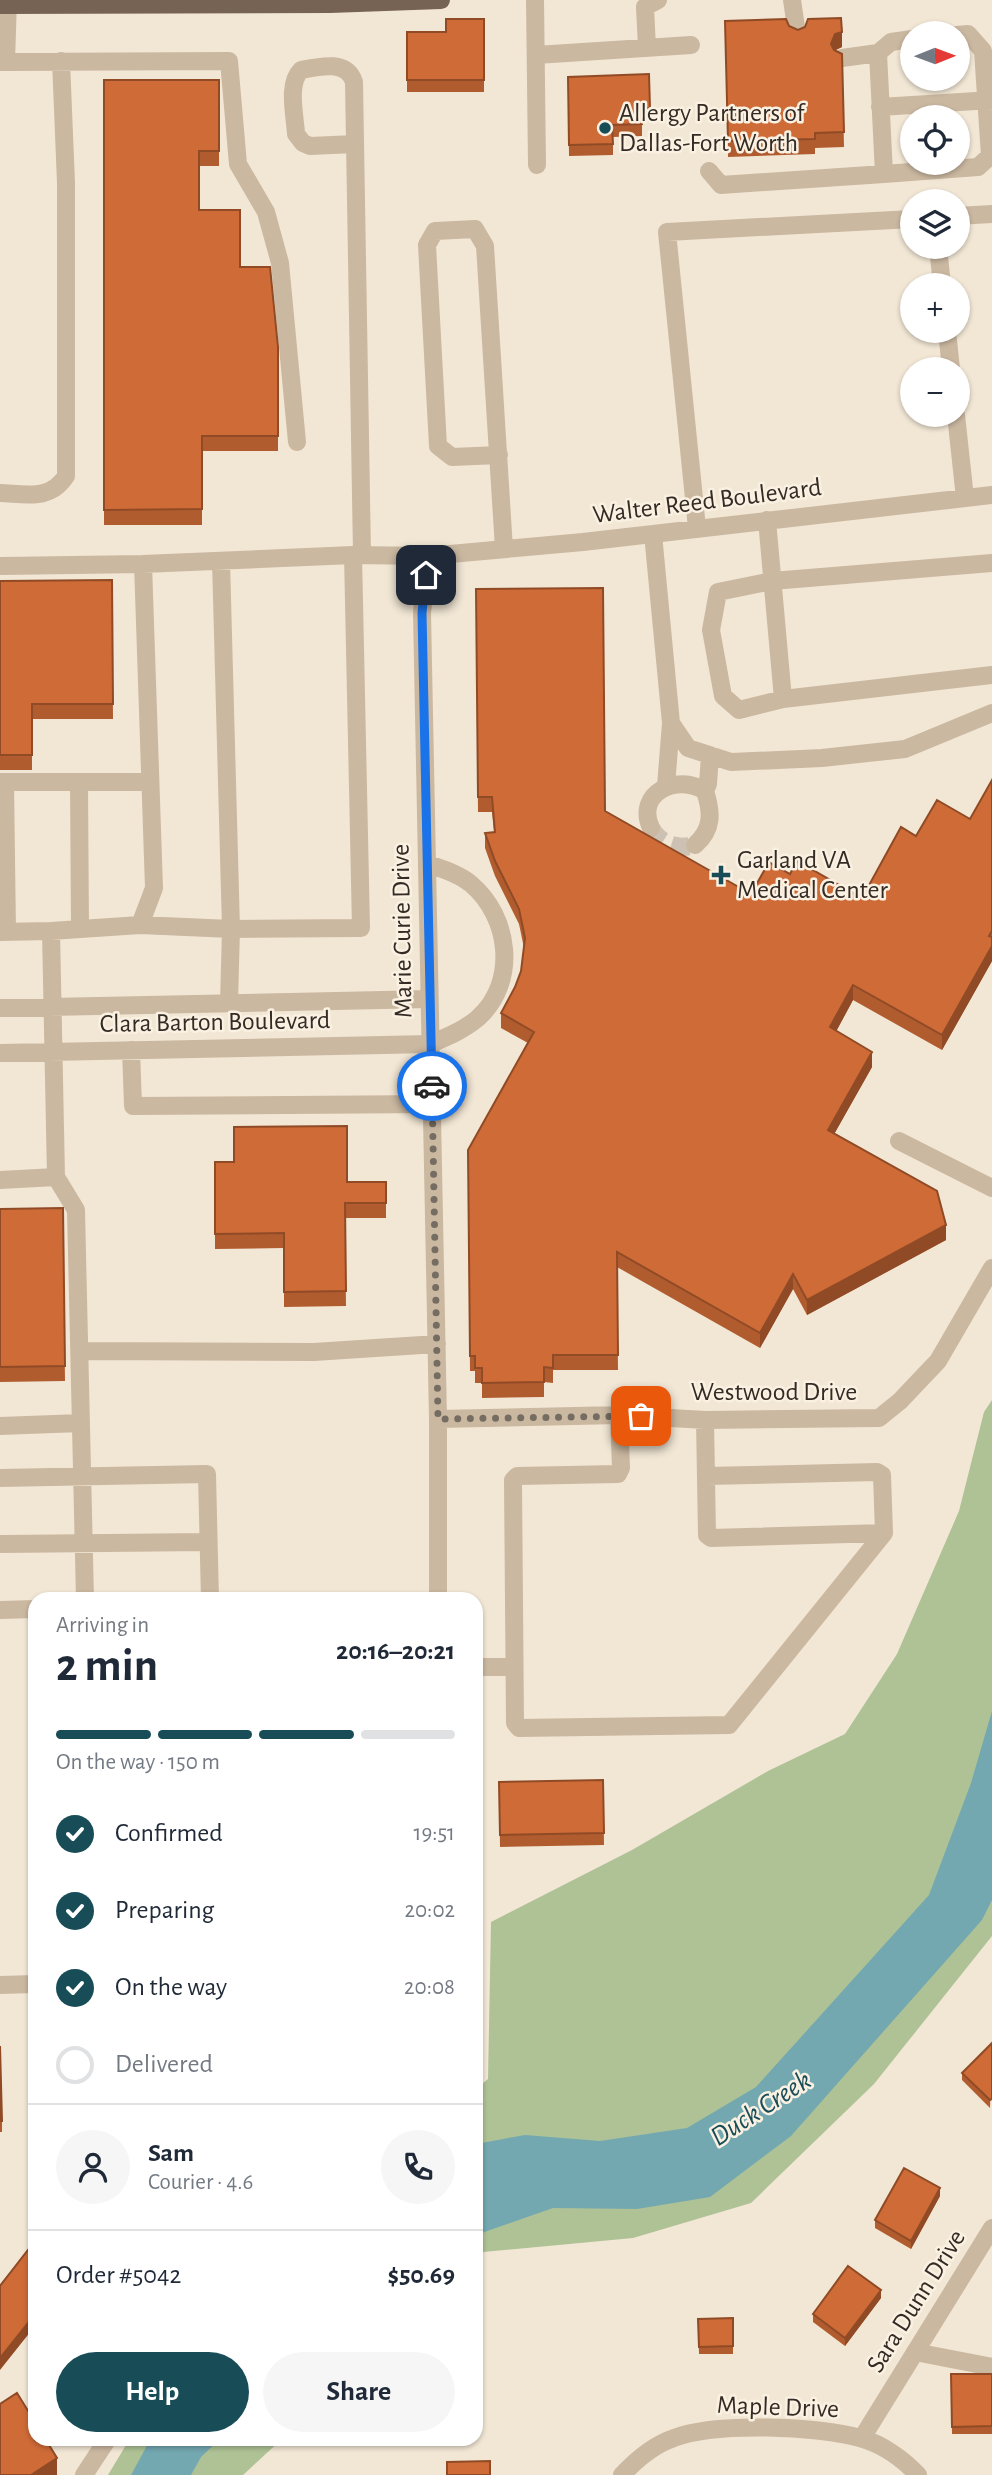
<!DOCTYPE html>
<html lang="en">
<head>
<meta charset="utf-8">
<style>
  :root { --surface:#fff; --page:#f6f6f7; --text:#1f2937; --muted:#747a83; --line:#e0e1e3; --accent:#184d58 }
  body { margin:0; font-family:"Alegreya Sans",sans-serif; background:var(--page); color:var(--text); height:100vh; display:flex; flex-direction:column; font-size:26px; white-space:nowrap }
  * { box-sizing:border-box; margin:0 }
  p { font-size:23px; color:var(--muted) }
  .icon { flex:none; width:38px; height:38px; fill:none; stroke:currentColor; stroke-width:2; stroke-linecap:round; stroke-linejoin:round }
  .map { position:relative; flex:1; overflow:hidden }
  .drawer { position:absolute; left:28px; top:1592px; width:455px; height:854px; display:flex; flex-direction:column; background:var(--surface); border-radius:21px; box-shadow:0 2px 5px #0004 }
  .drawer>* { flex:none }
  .needle { width:46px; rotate:89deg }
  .controls { position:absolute; left:900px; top:21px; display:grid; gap:14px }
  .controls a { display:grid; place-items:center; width:70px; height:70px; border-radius:50%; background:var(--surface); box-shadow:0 2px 5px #0004; font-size:35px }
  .pin { position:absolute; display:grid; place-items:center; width:60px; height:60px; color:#fff; margin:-30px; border-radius:14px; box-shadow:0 4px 10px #0006 }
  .courier { position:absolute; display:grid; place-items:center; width:70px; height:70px; margin:-35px; border:5px solid #1a73e8; border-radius:50%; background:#fff; color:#222; box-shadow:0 2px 9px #0007 }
  .summary em { font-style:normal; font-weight:700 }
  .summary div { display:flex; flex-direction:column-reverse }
  .summary { display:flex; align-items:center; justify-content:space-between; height:119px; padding:0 28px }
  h1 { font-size:46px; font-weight:700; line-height:52px }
  .bar { display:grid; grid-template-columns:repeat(4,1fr); gap:10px 7px; align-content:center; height:84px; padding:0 28px }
  .bar i { height:9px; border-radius:5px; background:var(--line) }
  .bar .current { background:var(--accent) }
  .bar p { grid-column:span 4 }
  .line { display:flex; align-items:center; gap:18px; padding:0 28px; border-top:2px solid var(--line) }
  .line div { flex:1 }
  .round { display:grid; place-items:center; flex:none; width:74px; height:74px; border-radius:37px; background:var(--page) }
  ol { padding:0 28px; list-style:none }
  li { display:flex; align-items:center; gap:21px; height:77px }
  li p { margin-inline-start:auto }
  li .icon { padding:7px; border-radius:50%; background:var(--accent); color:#fff; stroke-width:4 }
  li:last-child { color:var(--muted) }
  li i { width:38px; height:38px; border:4px solid var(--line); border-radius:50% }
  .cta { display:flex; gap:14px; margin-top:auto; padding:14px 28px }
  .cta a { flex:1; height:80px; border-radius:42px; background:var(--accent); color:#fff; font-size:28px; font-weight:700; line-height:80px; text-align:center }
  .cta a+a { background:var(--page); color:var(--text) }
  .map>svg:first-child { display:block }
  .green { fill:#aec295 }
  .water { fill:#73a8b1 }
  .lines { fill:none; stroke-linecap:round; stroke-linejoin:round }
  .minor-tunnel { stroke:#ccc1b2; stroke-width:18; stroke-dasharray:18 9; stroke-linecap:butt }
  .minor { stroke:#cbb8a1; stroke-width:18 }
  .major { stroke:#776354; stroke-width:18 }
  .wall { fill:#b15c2f }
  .shaded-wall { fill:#904b26 }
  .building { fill:#ce6b37; stroke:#904b26; stroke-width:2 }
  .done { stroke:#766d62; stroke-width:7; stroke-dasharray:0 12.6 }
  .route { stroke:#1a73e8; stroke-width:9 }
  .poi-dot { fill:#184d58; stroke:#faf1e2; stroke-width:2.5 }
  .labels { text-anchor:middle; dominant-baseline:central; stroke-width:5; stroke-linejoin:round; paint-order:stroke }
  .poi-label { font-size:26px; fill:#342b24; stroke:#faf1e2; text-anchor:start }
  .street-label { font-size:26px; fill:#342b24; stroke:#faf1e2 }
  .water-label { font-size:28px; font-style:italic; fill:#184d58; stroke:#faf1e2 }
</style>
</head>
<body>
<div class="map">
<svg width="992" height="2475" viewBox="0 0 992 2475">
  <rect width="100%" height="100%" fill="#f2e7d5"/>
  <path class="green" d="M992,1400V1936L874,2084L751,2203L633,2238L483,2252L476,2259V2089L488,2079L491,1922L632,1850L768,1771L845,1734L897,1654L959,1511L984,1412Z
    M129,2440H281L243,2475H108Z"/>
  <path class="water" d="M992,1711V1900L982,1920L791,2136L710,2197L637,2209L553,2208L476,2235V2144L525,2135L600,2141L687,2128L756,2087L929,1895L971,1783Z
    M150,2440H219L201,2457L191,2475H131Z"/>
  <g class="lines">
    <path class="minor-tunnel" d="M651,828C660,844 677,850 695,845"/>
    <path class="minor" d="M535,0L537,165
      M792,0L797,34
      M912,39L891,42L878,53L884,174L978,167L990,156L983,51L968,34L957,35
      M647,48L645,7L658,0
      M536,55L691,45
      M842,58L878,53
      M0,62H6L8,0
      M6,62L229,61L238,164L266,212L280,263L297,442
      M880,107L992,100
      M355,144L310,146L303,143L296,134C295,115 287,84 301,70C321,66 347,60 354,82L362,555
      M709,171L721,185L884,174
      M957,216L992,214
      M938,247L942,285
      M947,331L951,369
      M956,415L965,498
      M499,455L452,457L438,446L427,245L435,231L475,229L485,246L504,549
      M0,493C26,494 50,501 66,476V183L61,61
      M767,520L783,699L992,675
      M697,528L667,232L912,219
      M653,534L671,723L688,748L731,762L822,758L905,749L992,713
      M353,555L428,556L583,542L992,495
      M428,556L422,613L438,1419V1600
      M143,564L353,555L361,928L231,929L229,1003
      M0,566L143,564L154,888L140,925L51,931L0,932
      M783,699L739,710L723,696L711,630L718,592L772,581L992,563
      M0,782H150
      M5,782L7,932
      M79,782L80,929
      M666,786L671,723
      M705,791L708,784L710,755
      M651,828C635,793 677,773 705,791C712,813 713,829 695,845
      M140,925L231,929L221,561
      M51,931L56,1177L76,1210L85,1600
      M0,1008L429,999
      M131,1050L133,1106L432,1104
      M0,1053L430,1044C447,1037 464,1030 478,1018C518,982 510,917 471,884C459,874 441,868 427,864
      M899,1141L992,1188
      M0,1180L56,1177
      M80,1351L314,1352L437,1344
      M619,1415L621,1468L618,1474L517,1476L513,1480L515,1723L519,1728L729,1725L884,1533
      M438,1419L619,1415L705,1420L879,1418L900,1401L938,1361L992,1268
      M705,1420L707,1535L711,1538L884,1533L882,1475L877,1472L706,1476
      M0,1426L81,1423
      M0,1478L207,1474L210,1600
      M0,1544L208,1542
      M0,1610L35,1609
      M476,1667H514
      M0,1985L35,1984
      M915,2352L992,2367
      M862,2438L992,2228
      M84,2475L107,2440
      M622,2475C637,2459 653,2445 674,2438C714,2422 819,2426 860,2438C882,2444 903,2459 918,2475"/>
    <path class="major" d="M0,5L330,4L441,0"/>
  </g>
  <path class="wall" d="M484,19V92H407V32H446Z
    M725,21L789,26L842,47L834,51L842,54L844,147L815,148V154L728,157Z
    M568,77L650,108V120H642V136L613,137V155L569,156Z
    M104,80H219V166H199V210L240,267L278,347V451H202V525H104Z
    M112,580L113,719H32V770H0V581Z
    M476,589L605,811L751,894L790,874L862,898L916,836L970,819L992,780V961L942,1050L853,1000L836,1031L872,1067L834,1134L946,1240L807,1315L793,1289L760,1348L617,1267L618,1370H553V1383L544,1382V1397L482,1398V1383H475V1371H470L468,1150L528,1043L501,1028V1013L515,987L521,971L524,948L519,924L495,876L485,848V833L494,832L492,812H478Z
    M215,1162L347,1182H386V1218H345L346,1306L284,1307V1248L215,1249Z
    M63,1208L65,1381L0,1382V1209Z
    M603,1780L604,1845L500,1847L499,1782Z
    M992,2043L990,2108L962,2080V2073Z
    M0,2046L2,2121V2132H0Z
    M940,2196L911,2249L875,2228V2220Z
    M881,2298L845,2346L813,2322V2314Z
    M698,2319L733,2346V2354H699Z
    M951,2374H992V2434H952Z"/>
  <path class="shaded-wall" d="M842,32V47L835,50L831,59V44L835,34Z
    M992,946V961L942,1050V1035Z
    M853,985V1000L830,1043V1027Z
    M872,1052V1067L828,1145V1130Z
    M946,1225V1240L807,1315V1300Z
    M793,1274V1289L760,1348V1333Z
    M940,2188V2196L911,2249V2241Z
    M881,2290V2298L845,2346V2338Z
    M35,2314V2326L0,2370V2358Z
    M57,2458V2475H31Z"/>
  <path class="building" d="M841,18L842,32L835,34L831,44L834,50L842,54L844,132L815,133V139L728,141L725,21L786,19L789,26L798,30L805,27L808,19Z
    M446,19H484V80H407V32H446Z
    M649,74L650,108L642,109V124L612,125L613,144L569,145L568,77Z
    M104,80H219V151H199V210H240V267H270L278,347V436H202V509L104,510Z
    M112,580L113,704H32V755H0V581Z
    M603,588L605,811L751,894L769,862L790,874L797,861L862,898L901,827L916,836L937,800L970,819L992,780V931L989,936L992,937V946L942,1035L853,985L830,1027L872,1052L828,1130L937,1191L946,1225L807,1300L793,1274L760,1333L617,1252L618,1355H553V1368L544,1367V1382L482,1383V1368H475V1356H470L468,1150L534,1032L501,1013L515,987L521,971L525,938L519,909L495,861L485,833L495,832L492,797H478L476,589Z
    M347,1126V1182H386V1203H345L346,1291L284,1292V1233L215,1234V1162H234V1127Z
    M63,1208L65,1366L0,1367V1209Z
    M603,1780L604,1833L500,1835L499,1782Z
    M992,2043V2099L990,2100L962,2073Z
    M0,2046L2,2121H0Z
    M904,2168L940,2188L911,2241L875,2220Z
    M35,2241V2314L0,2358V2286Z
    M848,2266L881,2290L845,2338L813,2314Z
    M733,2318V2346L699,2347L698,2319Z
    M951,2374H992V2426L952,2427Z
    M17,2393L35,2422V2440H46L57,2458L31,2475H0V2404Z
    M490,2461V2475H447V2462Z"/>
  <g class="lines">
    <path class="done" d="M432,1086L438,1419L641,1416"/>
    <path class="route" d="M426,575L422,613L432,1086"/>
  </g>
  <g class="poi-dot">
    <circle cx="605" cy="128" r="7"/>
    <path d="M717.5 864.5h7v7h7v7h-7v7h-7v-7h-7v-7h7z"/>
  </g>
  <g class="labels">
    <g class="poi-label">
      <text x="619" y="113">Allergy Partners of<tspan x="619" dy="30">Dallas-Fort Worth</tspan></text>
      <text x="737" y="860">Garland VA<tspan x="737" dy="30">Medical Center</tspan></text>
    </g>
    <g class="street-label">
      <text transform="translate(707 501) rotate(-7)">Walter Reed Boulevard</text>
      <text transform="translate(402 931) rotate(-91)">Marie Curie Drive</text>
      <text transform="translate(215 1022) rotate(-1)">Clara Barton Boulevard</text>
      <text x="774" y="1392">Westwood Drive</text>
      <text transform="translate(916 2301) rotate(-58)">Sara Dunn Drive</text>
      <text transform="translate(778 2407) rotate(2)">Maple Drive</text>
    </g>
    <g class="water-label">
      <text transform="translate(761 2109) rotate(-33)">Duck Creek</text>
    </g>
  </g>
</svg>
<div class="controls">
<a><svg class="needle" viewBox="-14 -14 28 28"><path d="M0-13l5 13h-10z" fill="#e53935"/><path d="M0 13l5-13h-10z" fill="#747a83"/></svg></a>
<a><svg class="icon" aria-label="locate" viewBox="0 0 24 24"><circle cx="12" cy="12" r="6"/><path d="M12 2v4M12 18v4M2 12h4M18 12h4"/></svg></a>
<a><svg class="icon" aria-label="layers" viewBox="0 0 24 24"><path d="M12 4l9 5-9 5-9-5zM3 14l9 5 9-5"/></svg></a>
<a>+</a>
<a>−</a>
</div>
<div class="pin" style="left:641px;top:1416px;background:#ea580c"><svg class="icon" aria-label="bag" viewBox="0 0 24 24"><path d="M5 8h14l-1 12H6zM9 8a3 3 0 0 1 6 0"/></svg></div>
<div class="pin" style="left:426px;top:575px;background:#1f2937"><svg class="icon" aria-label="home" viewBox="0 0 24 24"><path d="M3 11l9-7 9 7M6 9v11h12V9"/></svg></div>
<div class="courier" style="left:432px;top:1086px"><svg class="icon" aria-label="car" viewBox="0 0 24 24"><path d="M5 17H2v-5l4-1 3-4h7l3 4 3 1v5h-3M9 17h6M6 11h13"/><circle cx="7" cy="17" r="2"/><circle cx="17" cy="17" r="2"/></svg></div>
<section class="drawer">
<div class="summary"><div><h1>2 min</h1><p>Arriving in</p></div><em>20:16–20:21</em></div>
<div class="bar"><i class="current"></i><i class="current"></i><i class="current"></i><i></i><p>On the way · 150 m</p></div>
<ol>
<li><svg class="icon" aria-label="check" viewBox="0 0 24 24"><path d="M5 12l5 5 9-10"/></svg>Confirmed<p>19:51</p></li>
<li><svg class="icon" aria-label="check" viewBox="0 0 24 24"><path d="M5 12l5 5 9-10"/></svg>Preparing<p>20:02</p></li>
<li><svg class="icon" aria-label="check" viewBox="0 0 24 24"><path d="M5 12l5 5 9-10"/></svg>On the way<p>20:08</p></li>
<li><i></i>Delivered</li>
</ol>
<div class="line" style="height:126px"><a class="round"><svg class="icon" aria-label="person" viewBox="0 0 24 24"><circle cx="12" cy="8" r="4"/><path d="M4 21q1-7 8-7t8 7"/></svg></a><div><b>Sam</b><p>Courier · 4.6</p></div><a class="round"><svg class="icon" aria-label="phone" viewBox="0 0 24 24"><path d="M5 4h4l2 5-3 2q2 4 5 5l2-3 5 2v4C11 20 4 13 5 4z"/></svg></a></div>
<div class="line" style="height:91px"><div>Order #5042</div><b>$50.69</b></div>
<div class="cta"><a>Help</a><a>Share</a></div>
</section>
</div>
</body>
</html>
